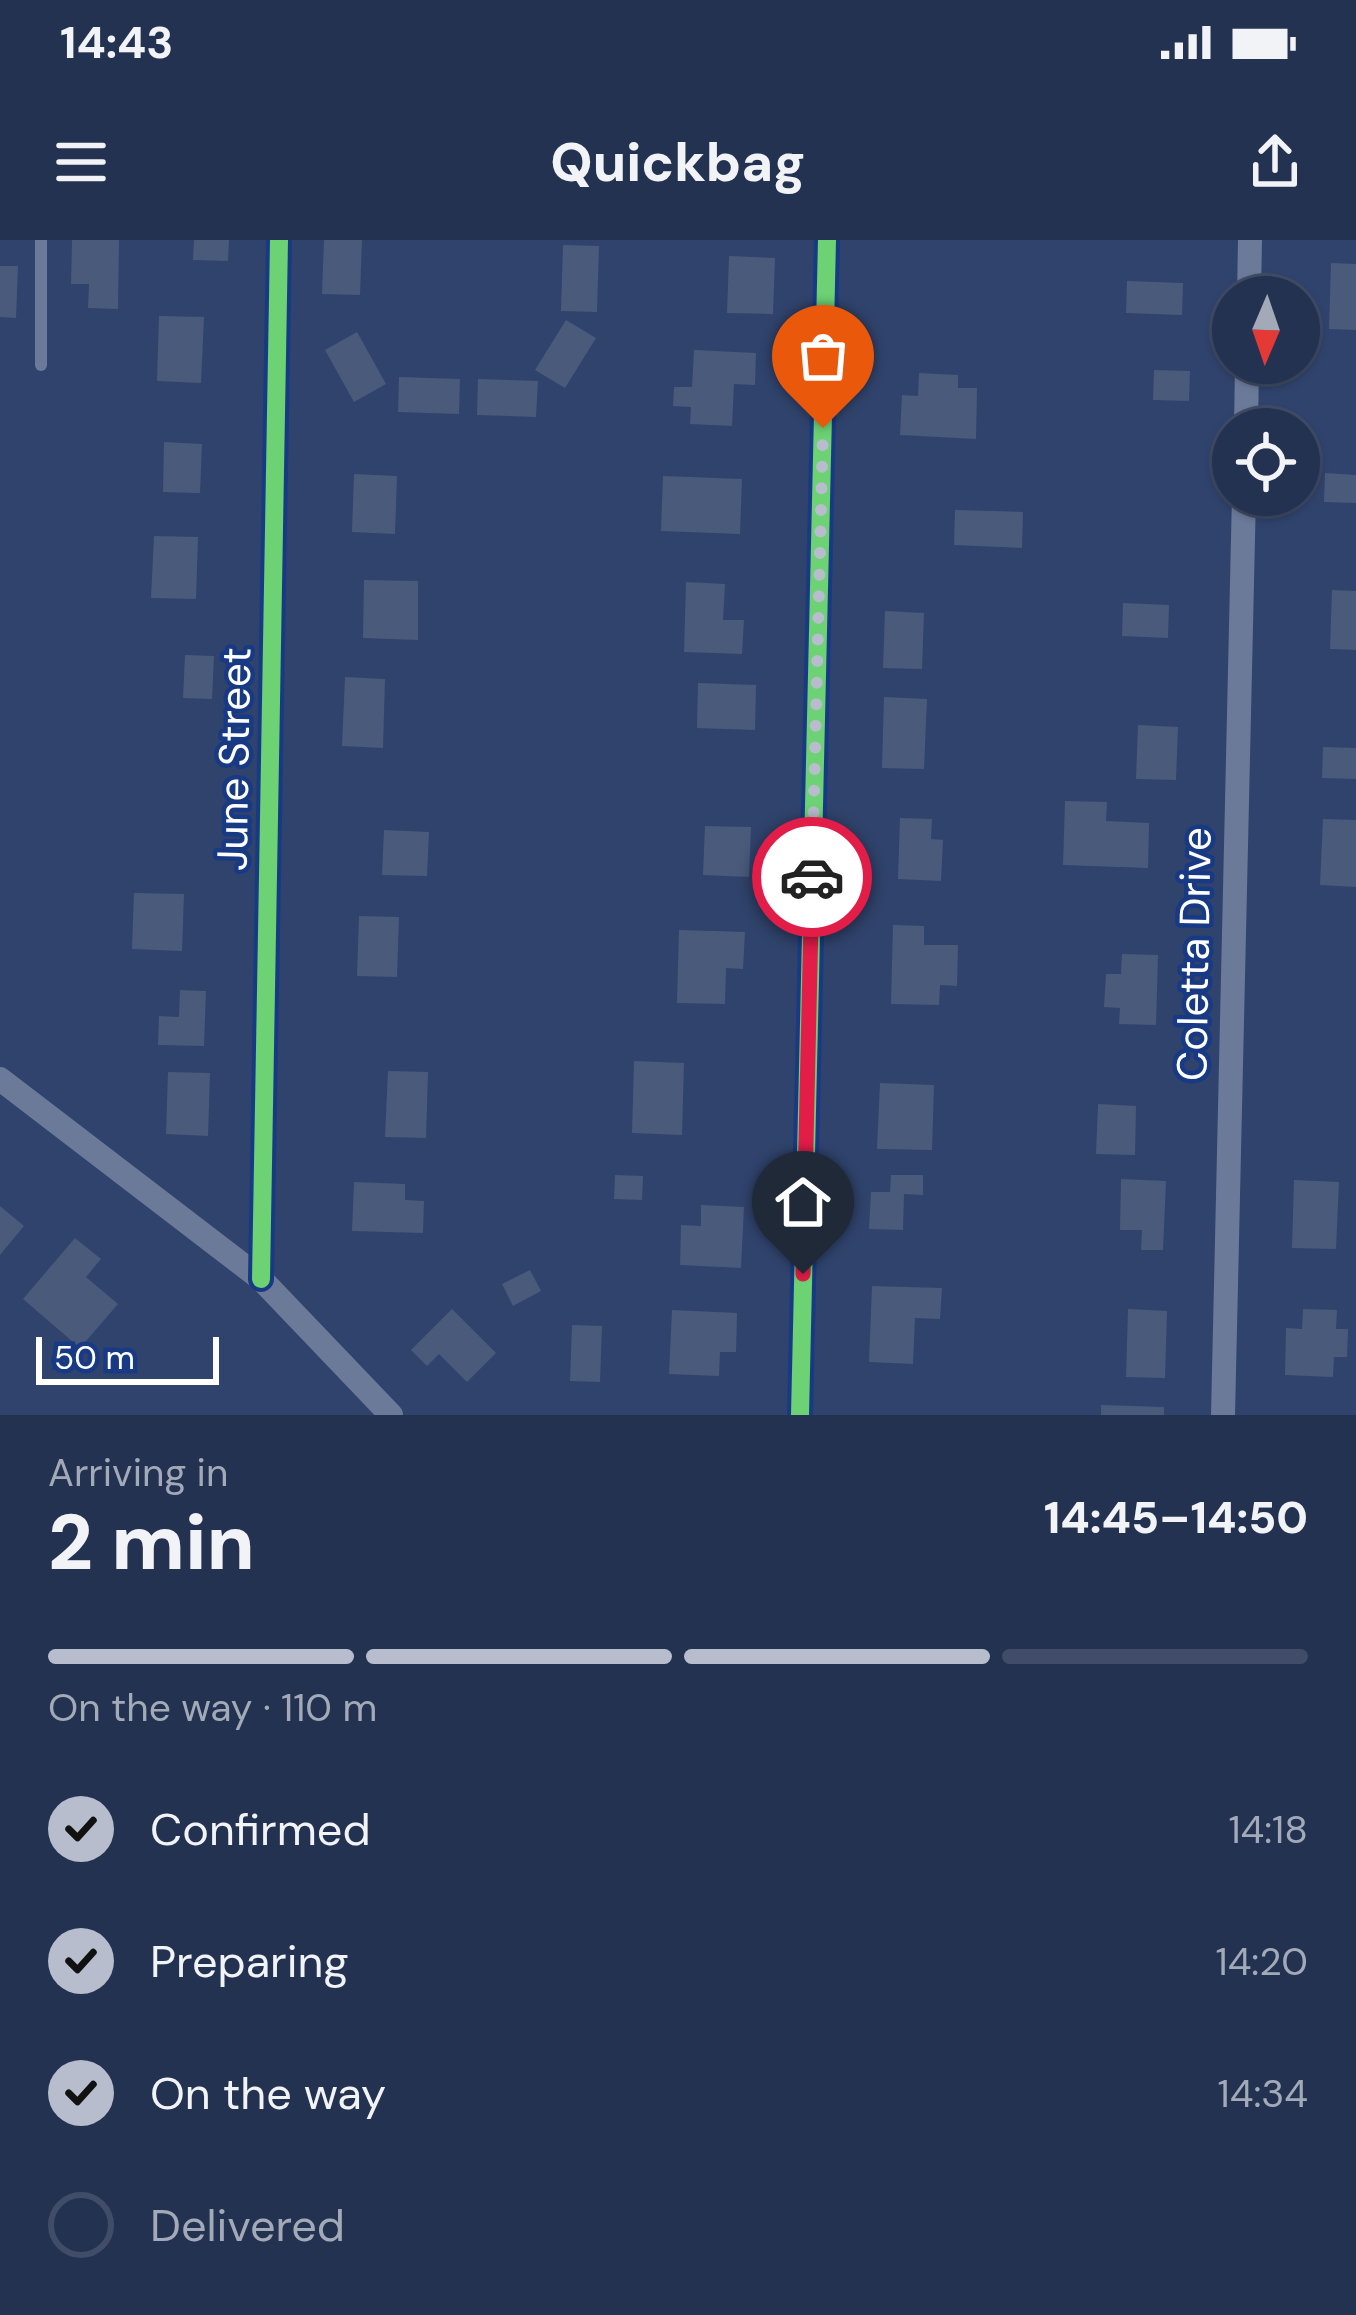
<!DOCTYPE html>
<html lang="en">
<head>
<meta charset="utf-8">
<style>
  :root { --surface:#243251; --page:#2c3a58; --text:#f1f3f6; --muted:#a3aab7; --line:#414d68; --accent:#b7bdcc }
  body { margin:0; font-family:"DM Sans",sans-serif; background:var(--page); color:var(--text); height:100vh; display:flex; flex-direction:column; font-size:45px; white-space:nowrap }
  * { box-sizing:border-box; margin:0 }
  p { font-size:39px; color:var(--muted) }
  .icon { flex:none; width:66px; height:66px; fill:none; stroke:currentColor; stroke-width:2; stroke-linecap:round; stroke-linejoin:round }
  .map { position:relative; height:1175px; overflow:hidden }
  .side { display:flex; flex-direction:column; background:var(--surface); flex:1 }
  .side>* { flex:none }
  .needle { width:78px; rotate:182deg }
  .fabs { position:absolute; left:1212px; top:36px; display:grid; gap:24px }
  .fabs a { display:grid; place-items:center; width:108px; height:108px; border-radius:50%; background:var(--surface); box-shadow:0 3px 9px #0004,0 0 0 3px var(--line); font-size:60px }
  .scale { position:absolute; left:36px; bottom:30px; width:183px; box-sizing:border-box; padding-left:12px; border:6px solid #fff; border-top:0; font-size:33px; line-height:42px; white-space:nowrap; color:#fff; -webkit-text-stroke:9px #183a84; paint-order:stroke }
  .pin { position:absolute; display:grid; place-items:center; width:102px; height:102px; color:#fff; margin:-123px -51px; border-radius:50% 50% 50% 0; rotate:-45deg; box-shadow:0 0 12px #0007 }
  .pin .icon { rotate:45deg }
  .courier { position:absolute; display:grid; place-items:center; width:120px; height:120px; margin:-60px; border:9px solid #e11d48; border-radius:50%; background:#fff; color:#222; box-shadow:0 3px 15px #0007 }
  .overview em { font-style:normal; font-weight:800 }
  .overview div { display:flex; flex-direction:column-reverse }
  .overview { display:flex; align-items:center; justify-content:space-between; height:204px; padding:0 48px }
  h1 { font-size:78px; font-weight:800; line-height:90px }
  .bar { display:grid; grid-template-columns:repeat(4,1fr); gap:18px 12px; align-content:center; height:144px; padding:0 48px }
  .bar i { height:15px; border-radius:9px; background:var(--line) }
  .bar .current { background:var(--accent) }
  .bar p { grid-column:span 4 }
  ol { padding:0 48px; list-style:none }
  li { display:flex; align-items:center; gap:36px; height:132px }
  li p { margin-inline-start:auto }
  li .icon { padding:12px; border-radius:50%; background:var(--accent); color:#111; stroke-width:4 }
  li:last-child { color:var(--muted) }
  li i { width:66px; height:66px; border:6px solid var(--line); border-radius:50% }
  .status { display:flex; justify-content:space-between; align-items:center; height:84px; padding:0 60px; background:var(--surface); direction:ltr }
  .status svg { height:33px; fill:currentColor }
  header { display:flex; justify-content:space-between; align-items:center; height:156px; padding:0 48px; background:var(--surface); font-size:54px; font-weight:800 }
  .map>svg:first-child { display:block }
  .building { fill:#4a5a7b }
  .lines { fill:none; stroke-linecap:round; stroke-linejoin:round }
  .lane { stroke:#6c7a9a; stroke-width:12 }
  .street { stroke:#6c7a9a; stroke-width:24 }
  .cycleway-casing { stroke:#183a84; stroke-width:26 }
  .cycleway { stroke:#6cd273; stroke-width:18 }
  .done { stroke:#b7bdcc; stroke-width:12; stroke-dasharray:0 21.6 }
  .route { stroke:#e11d48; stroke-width:15 }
  .labels { text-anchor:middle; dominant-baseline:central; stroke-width:9; stroke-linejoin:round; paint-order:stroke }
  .street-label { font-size:42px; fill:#fff; stroke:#183a84 }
</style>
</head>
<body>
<div class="status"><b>14:43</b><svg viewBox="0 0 49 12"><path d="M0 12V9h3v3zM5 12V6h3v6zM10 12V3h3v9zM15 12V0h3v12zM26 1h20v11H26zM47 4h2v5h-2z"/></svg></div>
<header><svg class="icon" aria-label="menu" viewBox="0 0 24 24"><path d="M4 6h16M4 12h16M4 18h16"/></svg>Quickbag<svg class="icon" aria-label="share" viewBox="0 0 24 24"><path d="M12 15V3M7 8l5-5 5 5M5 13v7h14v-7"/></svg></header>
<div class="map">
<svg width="1356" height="1175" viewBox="0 0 1356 1175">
  <rect width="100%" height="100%" fill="#30436c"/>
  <path class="building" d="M72,0H119L118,69L88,68L89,44H71Z
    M194,0H229L228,21L193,20Z
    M324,0H362L360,55L322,54Z
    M563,5L599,6L597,72L561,71Z
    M729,16L775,18L773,74L727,73Z
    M1331,23L1356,24V90L1329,89Z
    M0,26H18L16,78L0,77Z
    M1127,41L1183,43L1182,75L1126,73Z
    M159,76L204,77L201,143L157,141Z
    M566,80L596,98L565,148L535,130Z
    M357,92L386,144L354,162L325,110Z
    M694,110L756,113L755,145L734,144L732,186L690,184L691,167L673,166L674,147H692Z
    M1154,130L1190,131L1189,161L1153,160Z
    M919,133L958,135V148H977L976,199L900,195L902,155L918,156Z
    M399,137L460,139L459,174L398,172Z
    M478,139L538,141L536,177L477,175Z
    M164,202L202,204L200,253L163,252Z
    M1325,233L1356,235V263L1324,262Z
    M354,234L397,236L395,294L352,292Z
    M663,236L742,239L740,294L661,291Z
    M955,270L1023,272L1022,308L954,305Z
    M154,296L198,297L196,359L151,358Z
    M364,340L418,341V400L363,398Z
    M686,342L725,344L723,380H744L742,414L684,412Z
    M1332,350L1356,351V410L1330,409Z
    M1123,363L1169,365L1168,398L1122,396Z
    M885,371L924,373L922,429L883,428Z
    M185,415L214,416L212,459L183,458Z
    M345,437L385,439L383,508L342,506Z
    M698,443L756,445L755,490L697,488Z
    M884,457L927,459L924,529L882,528Z
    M1138,485L1178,487L1176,540L1136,539Z
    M1323,507L1356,508V539L1322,538Z
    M1065,561L1107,562L1106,581L1149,583L1148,628L1063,625Z
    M900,578L932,579L931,599L943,600L941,641L898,639Z
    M1323,579L1356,580V647L1320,645Z
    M705,586L751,587L749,637L703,635Z
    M384,590L429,592L427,636L382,635Z
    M134,653L184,654L182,711L132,709Z
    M359,676L399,677L397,737L357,736Z
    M893,685L924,686V705H958L957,746L940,745L939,765L891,764Z
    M679,690L745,692L743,729L726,728L725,764L677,763Z
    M1122,714L1158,715L1156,785L1119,784L1120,768L1104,767L1106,734H1121Z
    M180,750L206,751L204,806L158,805L159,776L179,777Z
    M634,821L684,823L682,895L632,893Z
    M388,831L428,832L426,898L385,897Z
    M168,832L210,833L208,896L166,894Z
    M880,843L934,845L932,910L877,909Z
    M1098,864L1136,866L1135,915L1096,914Z
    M615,935L643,936L642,960L614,959Z
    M891,935H923V955L904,954L903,990L869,989L871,952H890Z
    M1121,939L1166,941L1163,1010H1141L1142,990H1120Z
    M1294,940L1339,942L1336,1009L1292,1008Z
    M354,942L405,944V960L424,961L423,993L352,991Z
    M701,965L744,967L741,1028L680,1025L681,985L701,986Z
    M0,966L24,986L0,1015Z
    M75,998L101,1019L86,1037L118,1064L80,1108L23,1059Z
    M530,1030L541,1051L513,1066L502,1044Z
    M872,1046L942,1048L940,1079L915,1078L913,1124L869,1122Z
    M452,1069L496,1113L467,1142L439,1114L427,1126L411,1110Z
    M1128,1069L1167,1071L1165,1138L1126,1137Z
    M1303,1069L1337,1070L1336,1089H1348L1347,1117H1334L1333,1137L1285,1135L1286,1088L1302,1089Z
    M672,1070L737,1073L736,1112H720L719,1136L669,1134Z
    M572,1085L602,1086L600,1142L570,1141Z
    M1101,1165L1164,1167V1175H1101Z"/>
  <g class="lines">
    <path class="lane" d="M41,125V0"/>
    <path class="street" d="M1249,57L1250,0
      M1246,189L1247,123
      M0,839L261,1039L391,1175
      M261,1039L279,0
      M800,1175L827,0
      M1223,1175L1244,255"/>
    <defs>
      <path id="cycleway" d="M261,1039L279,0
        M800,1175L827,0"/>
    </defs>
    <use href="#cycleway" class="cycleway-casing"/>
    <use href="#cycleway" class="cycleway"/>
  </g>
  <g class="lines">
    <path class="done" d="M812,637L823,188"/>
    <path class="route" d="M803,1034L812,637"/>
  </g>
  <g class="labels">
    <g class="street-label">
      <text transform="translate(234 519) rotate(-89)">June Street</text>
      <text transform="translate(1194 714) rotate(-89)">Coletta Drive</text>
    </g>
  </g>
</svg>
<div class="fabs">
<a><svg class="needle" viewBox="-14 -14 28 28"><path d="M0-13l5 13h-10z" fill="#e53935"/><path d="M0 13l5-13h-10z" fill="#a3aab7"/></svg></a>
<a><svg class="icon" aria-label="locate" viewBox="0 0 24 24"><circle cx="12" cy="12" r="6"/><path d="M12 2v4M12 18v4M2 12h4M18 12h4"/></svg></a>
</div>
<div class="scale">50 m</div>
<div class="pin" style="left:823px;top:188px;background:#ea580c"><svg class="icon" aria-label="bag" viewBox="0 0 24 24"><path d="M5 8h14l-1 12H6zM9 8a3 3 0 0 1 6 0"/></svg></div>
<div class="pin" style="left:803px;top:1034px;background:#1f2937"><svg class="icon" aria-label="home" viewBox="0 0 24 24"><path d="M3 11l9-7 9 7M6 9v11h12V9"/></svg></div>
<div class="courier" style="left:812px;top:637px"><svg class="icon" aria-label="car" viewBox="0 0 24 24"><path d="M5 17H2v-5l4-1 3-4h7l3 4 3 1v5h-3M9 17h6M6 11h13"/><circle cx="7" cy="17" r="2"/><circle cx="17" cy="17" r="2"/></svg></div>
</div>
<section class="side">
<div class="overview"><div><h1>2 min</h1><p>Arriving in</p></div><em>14:45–14:50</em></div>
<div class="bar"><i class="current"></i><i class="current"></i><i class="current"></i><i></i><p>On the way · 110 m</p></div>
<ol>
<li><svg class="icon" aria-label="check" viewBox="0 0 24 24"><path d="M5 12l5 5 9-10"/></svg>Confirmed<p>14:18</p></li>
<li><svg class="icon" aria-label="check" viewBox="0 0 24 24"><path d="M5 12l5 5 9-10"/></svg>Preparing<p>14:20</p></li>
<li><svg class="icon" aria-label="check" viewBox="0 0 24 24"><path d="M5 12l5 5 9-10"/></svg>On the way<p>14:34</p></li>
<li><i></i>Delivered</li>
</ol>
</section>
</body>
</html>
